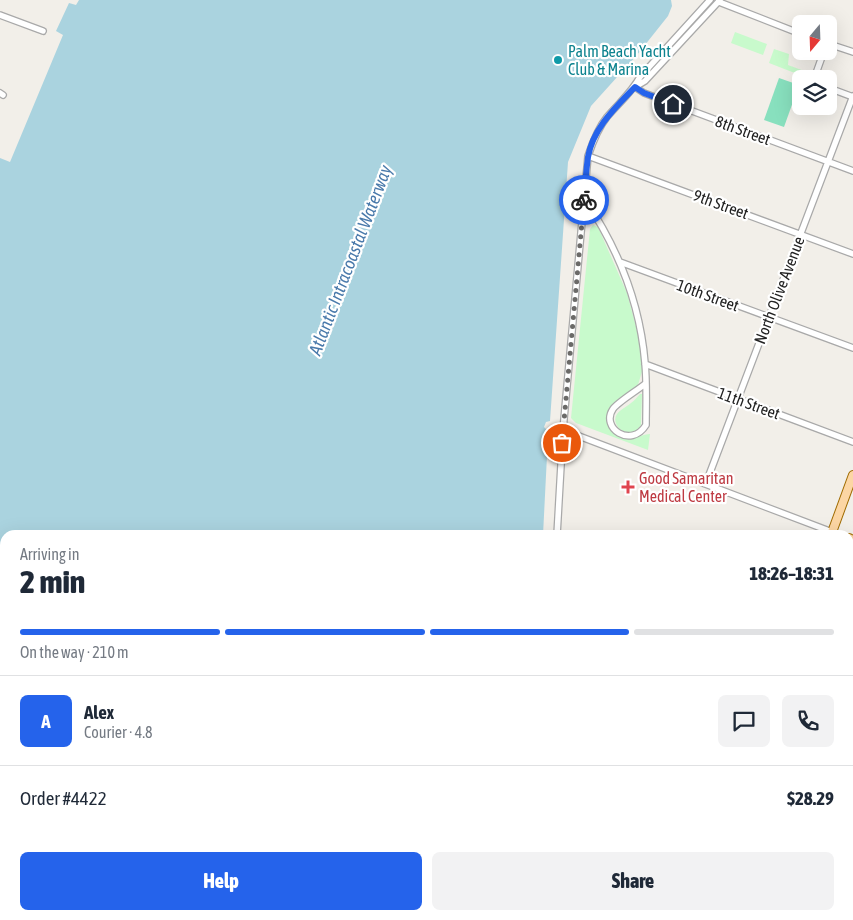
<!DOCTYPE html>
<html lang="en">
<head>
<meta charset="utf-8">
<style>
  :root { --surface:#fff; --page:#f2f2f3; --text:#1f2937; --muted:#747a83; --line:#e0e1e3; --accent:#2563eb }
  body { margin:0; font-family:"Asap Condensed",sans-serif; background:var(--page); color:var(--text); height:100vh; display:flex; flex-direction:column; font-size:19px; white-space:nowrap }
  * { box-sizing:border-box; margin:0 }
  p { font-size:16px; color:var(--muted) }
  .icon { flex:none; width:28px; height:28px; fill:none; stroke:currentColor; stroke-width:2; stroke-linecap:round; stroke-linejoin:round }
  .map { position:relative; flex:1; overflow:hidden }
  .side { position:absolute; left:0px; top:530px; width:854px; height:390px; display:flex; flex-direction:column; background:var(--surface); border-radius:15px 15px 0 0; box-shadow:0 5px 20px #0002 }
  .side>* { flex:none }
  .needle { width:32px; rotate:199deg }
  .controls { position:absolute; left:792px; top:15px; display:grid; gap:10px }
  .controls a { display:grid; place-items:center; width:45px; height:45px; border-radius:8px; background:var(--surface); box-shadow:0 5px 20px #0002; font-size:25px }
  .pin { position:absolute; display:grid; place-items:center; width:42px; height:42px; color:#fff; margin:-21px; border:2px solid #fff; border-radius:50%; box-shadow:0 1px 5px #0007 }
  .courier { position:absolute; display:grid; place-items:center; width:50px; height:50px; margin:-25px; border:4px solid #2563eb; border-radius:50%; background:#fff; color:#222; box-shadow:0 1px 6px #0007 }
  .head em { font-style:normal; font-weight:800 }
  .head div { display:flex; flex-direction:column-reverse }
  .head { display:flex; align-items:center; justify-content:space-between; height:85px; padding:0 20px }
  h1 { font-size:32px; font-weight:800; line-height:38px }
  .bar { display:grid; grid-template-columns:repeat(4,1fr); gap:8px 5px; align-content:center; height:60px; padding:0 20px }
  .bar i { height:6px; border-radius:4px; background:var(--line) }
  .bar .current { background:var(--accent) }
  .bar p { grid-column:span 4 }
  .line { display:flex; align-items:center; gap:12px; padding:0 20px; border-top:1px solid var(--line) }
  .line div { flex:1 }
  .round { display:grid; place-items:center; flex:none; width:52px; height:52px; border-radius:8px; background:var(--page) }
  .button { display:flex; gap:10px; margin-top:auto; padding:10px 20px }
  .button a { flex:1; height:58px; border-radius:8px; background:var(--accent); color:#fff; font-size:20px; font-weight:800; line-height:58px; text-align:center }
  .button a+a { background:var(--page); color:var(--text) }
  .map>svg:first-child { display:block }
  .park { fill:#c8facc }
  .pitch { fill:#88e0be }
  .water { fill:#aad3df }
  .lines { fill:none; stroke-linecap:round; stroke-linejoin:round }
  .minor-casing { stroke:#a9a9a9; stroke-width:8 }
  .major-casing { stroke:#a06b00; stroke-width:10 }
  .minor { stroke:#fff; stroke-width:5.5 }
  .major { stroke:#fcd6a4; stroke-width:8 }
  .done { stroke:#6b6a68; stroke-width:5; stroke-dasharray:0 9 }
  .route { stroke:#2563eb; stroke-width:6 }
  .culture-dot { fill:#0f9aa8; stroke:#fff; stroke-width:2 }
  .health-dot { fill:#e0444e; stroke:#fff; stroke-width:2 }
  .labels { text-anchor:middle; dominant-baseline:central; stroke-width:4.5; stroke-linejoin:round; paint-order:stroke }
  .culture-label { font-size:16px; fill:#0d838f; stroke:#fff; text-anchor:start }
  .street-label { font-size:16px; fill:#222; stroke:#fff }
  .health-label { font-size:16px; fill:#be3a42; stroke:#fff; text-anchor:start }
  .water-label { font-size:18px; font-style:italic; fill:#4a7aab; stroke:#fff }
</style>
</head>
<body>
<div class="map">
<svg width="853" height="920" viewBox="0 0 853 920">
  <rect width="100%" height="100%" fill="#f2efe9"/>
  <path class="park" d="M735,32L767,44L763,55L731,43Z
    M774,49L789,54L788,65L807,72L805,77L769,63Z
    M593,225L598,227L627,293L638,334L643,368L638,385L625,396L607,419L615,435C634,443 633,436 650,434L648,450L576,423L571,418L590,229Z
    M640,394H642L641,425L636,432C629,433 621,432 618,427C609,414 624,409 631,403C634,401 637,397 640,394Z"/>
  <path class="pitch" d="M779,78L799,85L784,127L764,120Z"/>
  <path class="water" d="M79,0H671L672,6L668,16L637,55L591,106L568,162L550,421L546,422L544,427L546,429L545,433L548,436L543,535H5V915H377L373,920H0V158L10,162L63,35L56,31L69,3L76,5Z"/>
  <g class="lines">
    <defs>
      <path id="minor" d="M719,2L801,34
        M0,15L43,31
        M829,44L853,52
        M814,79L824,51
        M635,87L644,93L853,171
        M635,87L645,81L720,0
        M829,88L853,97
        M0,93L3,95
        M588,156L853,254
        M584,198C618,248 640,303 645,363C647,383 646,404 646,425C631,449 600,428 613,409C618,402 638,390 645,384
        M620,262L853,348
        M645,364L853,442
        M563,430L832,532
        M706,483L853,96
        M557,535L563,430L588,156C593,141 598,128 607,117C619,103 632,92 640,77L710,0
        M849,631L853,632
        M849,718L853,719
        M849,808L853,810
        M849,894L853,896
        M775,915L789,920
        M395,920L398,915
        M847,920L853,904"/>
      <path id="major" d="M831,535L853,475
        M849,538L853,540
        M684,920L686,915"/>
    </defs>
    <use href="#minor" class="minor-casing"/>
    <use href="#major" class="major-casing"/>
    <use href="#minor" class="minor"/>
    <use href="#major" class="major"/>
  </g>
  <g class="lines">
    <path class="done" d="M562,443L584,200"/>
    <path class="route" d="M584,200C585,186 586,171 588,157C593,128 616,107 635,87L644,93L673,104"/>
  </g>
  <circle class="culture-dot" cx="558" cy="60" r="5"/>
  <path class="health-dot" d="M625.5 479.5h5v5h5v5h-5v5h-5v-5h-5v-5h5z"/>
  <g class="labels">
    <g class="culture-label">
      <text x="568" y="51">Palm Beach Yacht<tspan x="568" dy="18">Club &amp; Marina</tspan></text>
    </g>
    <g class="street-label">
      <text transform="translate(743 130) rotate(20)">8th Street</text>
      <text transform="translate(721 204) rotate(20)">9th Street</text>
      <text transform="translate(779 290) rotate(-69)">North Olive Avenue</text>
      <text transform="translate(708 295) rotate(20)">10th Street</text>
      <text transform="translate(749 403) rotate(20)">11th Street</text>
    </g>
    <g class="health-label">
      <text x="639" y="478">Good Samaritan<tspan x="639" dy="18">Medical Center</tspan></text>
    </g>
    <g class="water-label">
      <text transform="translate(350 260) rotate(-69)">Atlantic Intracoastal Waterway</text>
    </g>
  </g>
</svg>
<div class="controls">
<a><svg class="needle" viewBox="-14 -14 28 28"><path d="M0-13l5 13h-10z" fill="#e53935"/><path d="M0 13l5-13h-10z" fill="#747a83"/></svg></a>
<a><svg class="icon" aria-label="layers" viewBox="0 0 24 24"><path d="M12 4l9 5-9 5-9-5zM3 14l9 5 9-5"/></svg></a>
</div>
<div class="pin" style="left:562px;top:443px;background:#ea580c"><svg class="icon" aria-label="bag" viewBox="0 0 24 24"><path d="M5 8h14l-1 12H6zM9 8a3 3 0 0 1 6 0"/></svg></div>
<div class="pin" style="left:673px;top:104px;background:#1f2937"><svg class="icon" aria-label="home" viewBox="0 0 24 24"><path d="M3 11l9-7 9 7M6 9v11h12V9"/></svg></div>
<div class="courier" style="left:584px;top:200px"><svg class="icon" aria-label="bike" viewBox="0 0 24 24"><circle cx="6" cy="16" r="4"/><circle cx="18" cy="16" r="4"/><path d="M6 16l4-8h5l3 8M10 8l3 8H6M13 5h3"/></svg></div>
<section class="side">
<div class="head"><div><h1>2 min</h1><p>Arriving in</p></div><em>18:26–18:31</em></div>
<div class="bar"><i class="current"></i><i class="current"></i><i class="current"></i><i></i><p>On the way · 210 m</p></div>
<div class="line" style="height:90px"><b class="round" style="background:var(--accent);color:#fff">A</b><div><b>Alex</b><p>Courier · 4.8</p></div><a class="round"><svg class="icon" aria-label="chat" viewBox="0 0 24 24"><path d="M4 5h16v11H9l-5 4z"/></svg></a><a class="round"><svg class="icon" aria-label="phone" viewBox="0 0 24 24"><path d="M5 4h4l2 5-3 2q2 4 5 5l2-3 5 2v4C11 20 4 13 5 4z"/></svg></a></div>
<div class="line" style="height:65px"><div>Order #4422</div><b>$28.29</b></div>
<div class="button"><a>Help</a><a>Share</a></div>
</section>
</div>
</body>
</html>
